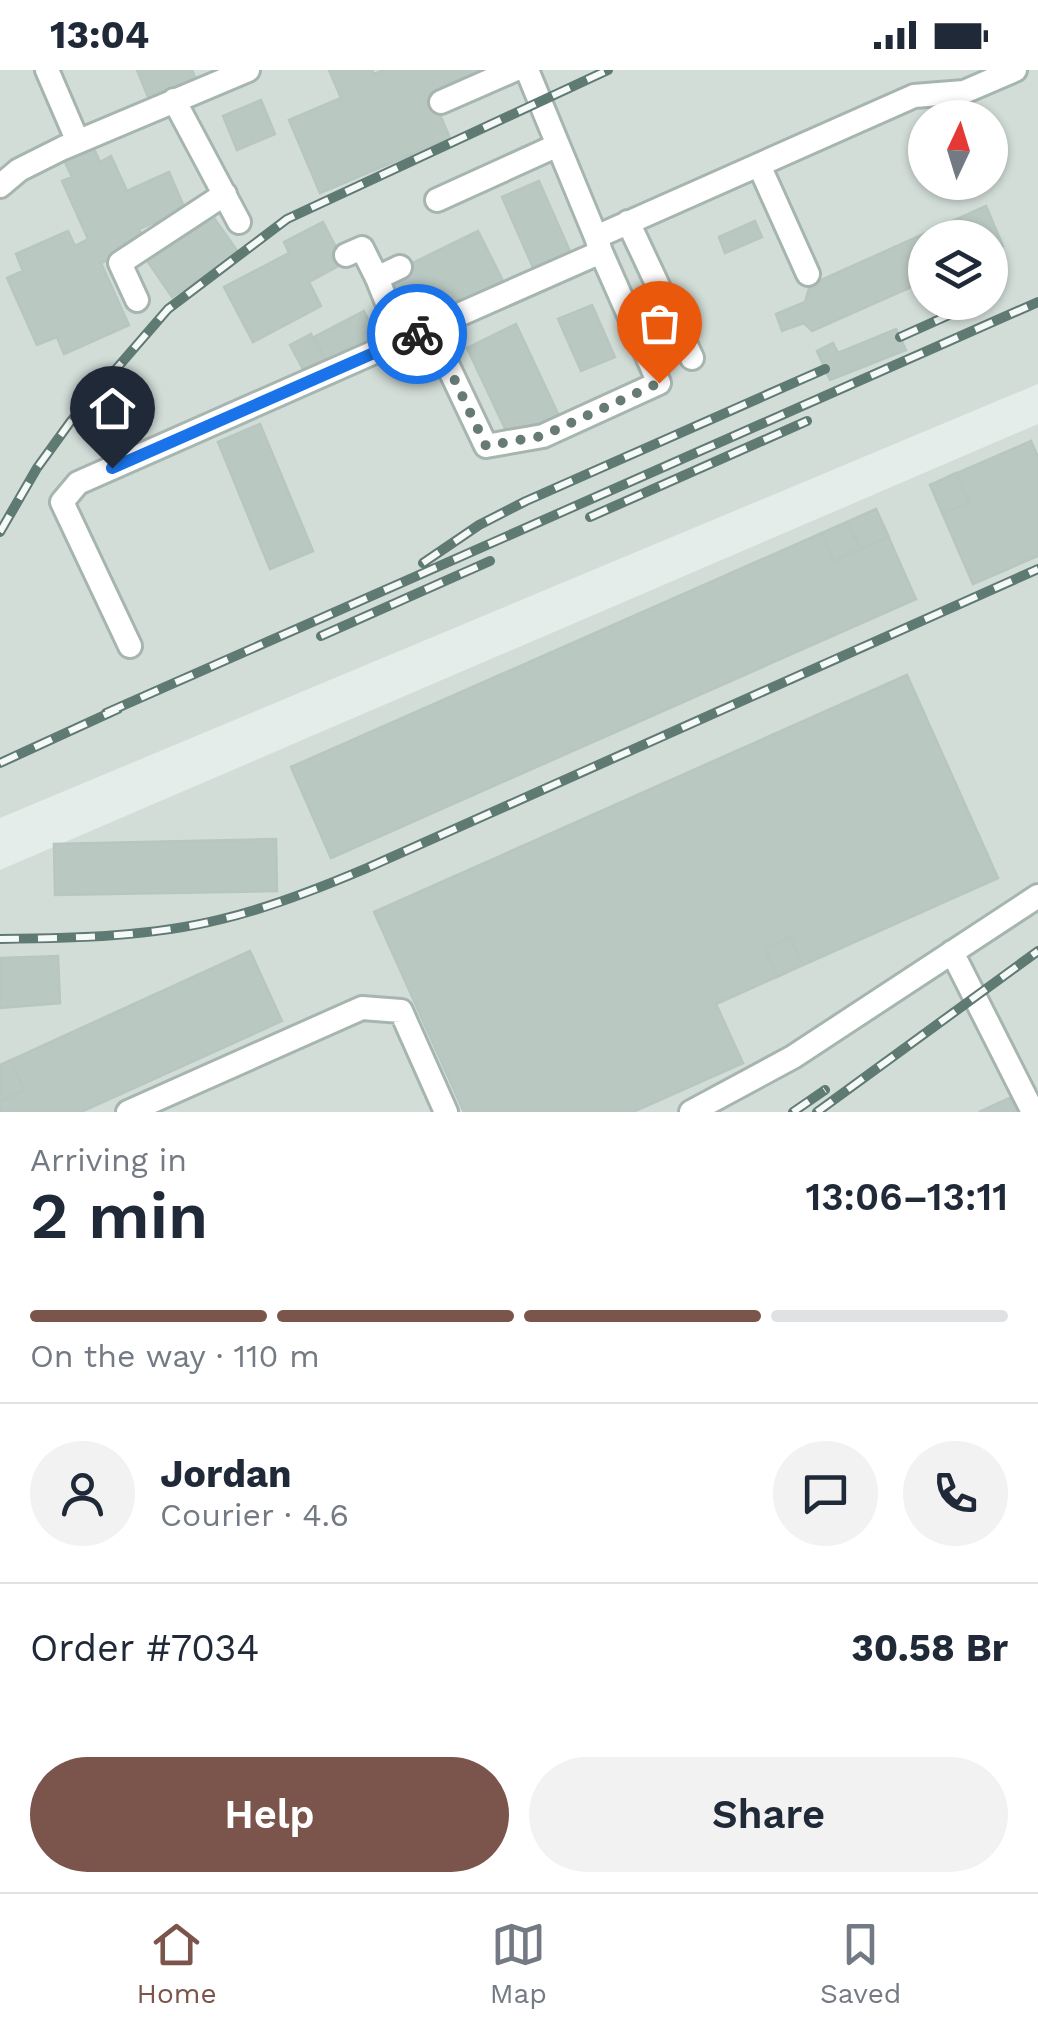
<!DOCTYPE html>
<html lang="en">
<head>
<meta charset="utf-8">
<style>
  :root { --surface:#fff; --page:#f2f2f3; --text:#1f2937; --muted:#747a83; --line:#e0e1e3; --accent:#7b544b }
  body { margin:0; font-family:"Work Sans",sans-serif; background:var(--page); color:var(--text); height:100vh; display:flex; flex-direction:column; font-size:38px; white-space:nowrap }
  * { box-sizing:border-box; margin:0 }
  p { font-size:32px; color:var(--muted) }
  .icon { flex:none; width:55px; height:55px; fill:none; stroke:currentColor; stroke-width:2; stroke-linecap:round; stroke-linejoin:round }
  .map { position:relative; height:1042px; overflow:hidden }
  .drawer { display:flex; flex-direction:column; background:var(--surface); flex:1 }
  .drawer>* { flex:none }
  .needle { width:65px; rotate:4deg }
  .buttons { position:absolute; left:908px; top:30px; display:grid; gap:20px }
  .buttons a { display:grid; place-items:center; width:100px; height:100px; border-radius:50%; background:var(--surface); box-shadow:0 2px 8px #0004; font-size:50px }
  .pin { position:absolute; display:grid; place-items:center; width:85px; height:85px; color:#fff; margin:-102px -42px; border-radius:50% 50% 50% 0; rotate:-45deg; box-shadow:0 0 10px #0007 }
  .pin .icon { rotate:45deg }
  .courier { position:absolute; display:grid; place-items:center; width:100px; height:100px; margin:-50px; border:8px solid #1a73e8; border-radius:50%; background:#fff; color:#222; box-shadow:0 2px 12px #0007 }
  .overview em { font-style:normal; font-weight:600 }
  .overview div { display:flex; flex-direction:column-reverse }
  .overview { display:flex; align-items:center; justify-content:space-between; height:170px; padding:0 30px }
  h1 { font-size:65px; font-weight:600; line-height:75px }
  .bar { display:grid; grid-template-columns:repeat(4,1fr); gap:15px 10px; align-content:center; height:120px; padding:0 30px }
  .bar i { height:12px; border-radius:8px; background:var(--line) }
  .bar .current { background:var(--accent) }
  .bar p { grid-column:span 4 }
  .line { display:flex; align-items:center; gap:25px; padding:0 30px; border-top:2px solid var(--line) }
  .line div { flex:1 }
  .round { display:grid; place-items:center; flex:none; width:105px; height:105px; border-radius:52px; background:var(--page) }
  .action { display:flex; gap:20px; margin-top:auto; padding:20px 30px }
  .action a { flex:1; height:115px; border-radius:60px; background:var(--accent); color:#fff; font-size:40px; font-weight:600; line-height:115px; text-align:center }
  .action a+a { background:var(--page); color:var(--text) }
  .status { display:flex; justify-content:space-between; align-items:center; height:70px; padding:0 50px; background:var(--surface); direction:ltr }
  .status svg { height:28px; fill:currentColor }
  .tab-bar { display:flex; justify-content:space-around; align-items:center; height:140px; border-top:2px solid var(--line); background:var(--surface); font-size:28px; color:var(--muted) }
  .tab-bar a { display:grid; justify-items:center; gap:5px }
  .tab-bar .current { color:var(--accent) }
  .map>svg:first-child { display:block }
  .built { fill:#d2ddd8; fill-rule:evenodd }
  .building { fill:#bac8c2; stroke:#b7c6c0; stroke-width:2.5 }
  .lines { fill:none; stroke-linecap:round; stroke-linejoin:round }
  .minor-casing { stroke:#a7b5b0; stroke-width:28 }
  .minor { stroke:#fff; stroke-width:22 }
  .rail-casing { stroke:#5f7973; stroke-width:10 }
  .rail { stroke:#f5f9f7; stroke-width:6; stroke-dasharray:19; stroke-linecap:butt }
  .done { stroke:#677b76; stroke-width:10; stroke-dasharray:0 18 }
  .route { stroke:#1a73e8; stroke-width:12 }
</style>
</head>
<body>
<div class="status"><b>13:04</b><svg viewBox="0 0 49 12"><path d="M0 12V9h3v3zM5 12V6h3v6zM10 12V3h3v9zM15 12V0h3v12zM26 1h20v11H26zM47 4h2v5h-2z"/></svg></div>
<div class="map">
<svg width="1038" height="1042" viewBox="0 0 1038 1042">
  <rect width="100%" height="100%" fill="#e4ede9"/>
  <path class="built" d="M0,0H1038V314L0,748ZM925,48H990V112H925ZM925,168H990V232H925Z
    M1038,354V1042H0V800Z"/>
  <path class="building" d="M137,0H192L198,14L151,34Z
    M329,0H372L374,4L384,0H486L487,3L432,26L450,68L320,123L289,50L341,28Z
    M261,30L275,64L237,80L223,46Z
    M92,74L100,92L111,86L127,121L169,102L185,139L139,159L145,173L101,193L129,255L64,284L57,267L37,275L7,208L23,201L16,184L68,161L75,176L88,169L62,111L72,107L62,86Z
    M539,111L572,186L535,202L502,127Z
    M986,136L1003,176L990,182V168H925V211L812,261L804,253L782,261L776,244L805,232L810,215Z
    M209,141L238,182L172,227L144,186Z
    M755,151L762,167L725,183L719,167Z
    M323,152L344,193L309,212L321,236L253,272L224,217L289,183L284,172Z
    M478,161L503,211L412,254L388,205Z
    M592,235L615,287L581,301L558,249Z
    M364,241L380,273L331,299L314,267Z
    M516,254L559,346L510,369L467,278Z
    M896,259L906,280L830,310L817,281L833,273L838,283Z
    M311,264L330,300L309,310L290,275Z
    M260,354L313,481L270,499L218,372Z
    M1031,371L1038,387V486L973,514L930,415Z
    M956,403L969,432L943,444L930,415Z
    M876,439L916,529L331,788L291,697Z
    M876,439L889,467L860,479L848,452Z
    M848,452L860,479L834,491L822,463Z
    M907,605L998,808L716,934L743,993L633,1042H464L374,842Z
    M276,769L277,821L55,825L54,774Z
    M790,867L803,895L777,907L765,878Z
    M250,881L282,951L81,1042H0V995Z
    M58,886L60,933L0,938V888Z
    M11,990L24,1020L0,1031V995Z
    M1012,1027L1019,1042H979Z"/>
  <g class="lines">
    <defs>
      <path id="minor" d="M47,0L78,72
        M527,0L596,167L914,26L964,22L1015,0
        M174,30L239,152
        M441,32L514,0
        M759,95L808,204
        M0,116L19,100L63,78L248,0
        M437,130L558,75
        M628,152L692,288
        M346,185L362,178L377,208
        M400,197L377,208L402,270
        M137,230L120,193L225,124
        M430,258L486,376L543,366L659,313L601,182
        M130,576L62,432L78,413L601,182L596,167
        M952,882L1033,1042
        M128,1042L362,938L401,941L446,1042
        M691,1042L793,987L1038,826"/>
    </defs>
    <use href="#minor" class="minor-casing"/>
    <use href="#minor" class="minor"/>
    <defs>
      <path id="rail" d="M900,267L978,232
        M590,447L807,351
        M0,462L37,398L71,351L168,239L287,149L608,0
        M423,493L479,455L526,431L825,299
        M321,566L490,491
        M106,643L1038,232
        M0,693L118,639
        M0,869C74,868 150,867 222,849C272,837 320,818 367,798L1038,499
        M793,1042L825,1020
        M817,1042L1038,881"/>
    </defs>
    <use href="#rail" class="rail-casing"/>
    <use href="#rail" class="rail"/>
  </g>
  <g class="lines">
    <path class="done" d="M417,264L430,258L486,376L542,366L659,313"/>
    <path class="route" d="M112,398L417,264"/>
  </g>
</svg>
<div class="buttons">
<a><svg class="needle" viewBox="-14 -14 28 28"><path d="M0-13l5 13h-10z" fill="#e53935"/><path d="M0 13l5-13h-10z" fill="#747a83"/></svg></a>
<a><svg class="icon" aria-label="layers" viewBox="0 0 24 24"><path d="M12 4l9 5-9 5-9-5zM3 14l9 5 9-5"/></svg></a>
</div>
<div class="pin" style="left:659px;top:313px;background:#ea580c"><svg class="icon" aria-label="bag" viewBox="0 0 24 24"><path d="M5 8h14l-1 12H6zM9 8a3 3 0 0 1 6 0"/></svg></div>
<div class="pin" style="left:112px;top:398px;background:#1f2937"><svg class="icon" aria-label="home" viewBox="0 0 24 24"><path d="M3 11l9-7 9 7M6 9v11h12V9"/></svg></div>
<div class="courier" style="left:417px;top:264px"><svg class="icon" aria-label="bike" viewBox="0 0 24 24"><circle cx="6" cy="16" r="4"/><circle cx="18" cy="16" r="4"/><path d="M6 16l4-8h5l3 8M10 8l3 8H6M13 5h3"/></svg></div>
</div>
<section class="drawer">
<div class="overview"><div><h1>2 min</h1><p>Arriving in</p></div><em>13:06–13:11</em></div>
<div class="bar"><i class="current"></i><i class="current"></i><i class="current"></i><i></i><p>On the way · 110 m</p></div>
<div class="line" style="height:180px"><a class="round"><svg class="icon" aria-label="person" viewBox="0 0 24 24"><circle cx="12" cy="8" r="4"/><path d="M4 21q1-7 8-7t8 7"/></svg></a><div><b>Jordan</b><p>Courier · 4.6</p></div><a class="round"><svg class="icon" aria-label="chat" viewBox="0 0 24 24"><path d="M4 5h16v11H9l-5 4z"/></svg></a><a class="round"><svg class="icon" aria-label="phone" viewBox="0 0 24 24"><path d="M5 4h4l2 5-3 2q2 4 5 5l2-3 5 2v4C11 20 4 13 5 4z"/></svg></a></div>
<div class="line" style="height:130px"><div>Order #7034</div><b>30.58 Br</b></div>
<div class="action"><a>Help</a><a>Share</a></div>
</section>
<nav class="tab-bar">
<a class="current"><svg class="icon" aria-label="home" viewBox="0 0 24 24"><path d="M3 11l9-7 9 7M6 9v11h12V9"/></svg>Home</a>
<a><svg class="icon" aria-label="map" viewBox="0 0 24 24"><path d="M3 6l6-2 6 2 6-2v14l-6 2-6-2-6 2zM9 4v14M15 6v14"/></svg>Map</a>
<a><svg class="icon" aria-label="saved" viewBox="0 0 24 24"><path d="M7 4h10v16l-5-4-5 4z"/></svg>Saved</a>
</nav>
</body>
</html>
